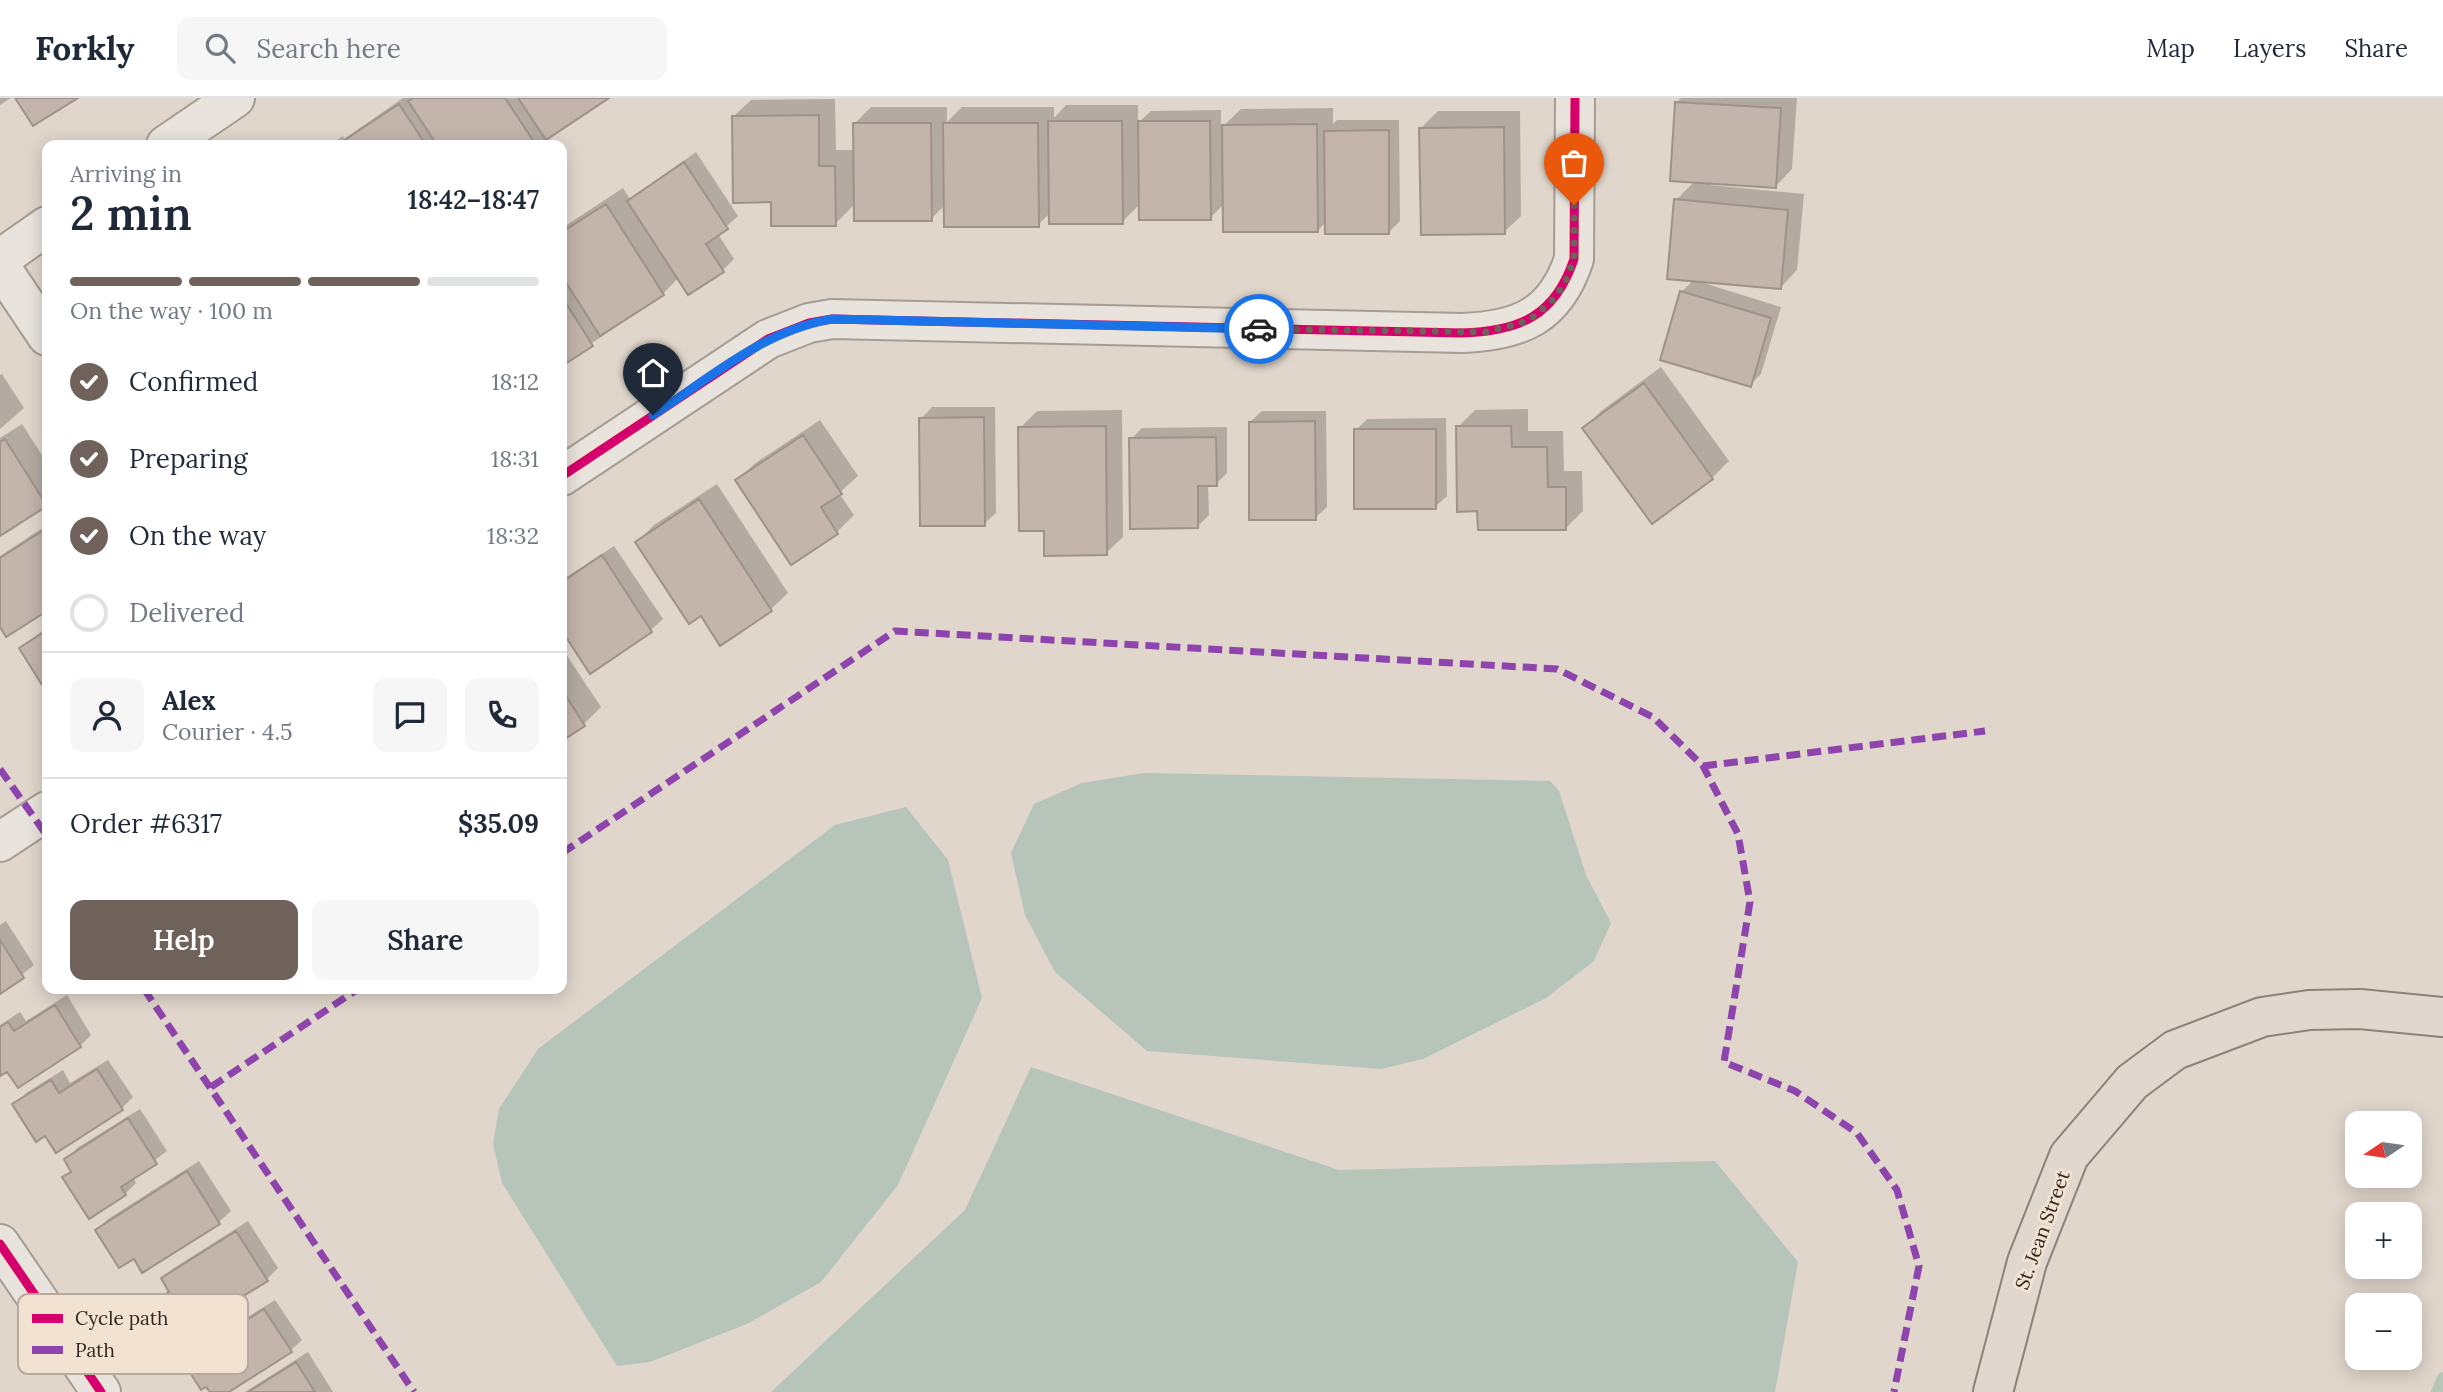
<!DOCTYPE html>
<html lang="en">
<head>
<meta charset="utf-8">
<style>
  :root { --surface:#fff; --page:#f6f6f7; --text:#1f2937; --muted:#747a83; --line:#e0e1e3; --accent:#6f625b }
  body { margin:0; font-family:Lora,serif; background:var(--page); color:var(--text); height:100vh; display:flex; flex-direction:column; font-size:26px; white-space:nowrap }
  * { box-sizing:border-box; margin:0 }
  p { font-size:23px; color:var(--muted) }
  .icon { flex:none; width:38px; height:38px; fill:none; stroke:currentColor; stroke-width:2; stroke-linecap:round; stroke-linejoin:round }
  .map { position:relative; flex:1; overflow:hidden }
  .sheet { position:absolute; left:42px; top:42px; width:525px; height:854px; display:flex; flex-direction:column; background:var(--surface); border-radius:14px; box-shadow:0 4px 18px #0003 }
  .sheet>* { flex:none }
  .needle { width:46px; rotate:257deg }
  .controls { position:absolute; left:2345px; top:1013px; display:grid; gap:14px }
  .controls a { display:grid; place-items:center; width:77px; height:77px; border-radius:14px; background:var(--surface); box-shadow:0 4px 18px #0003; font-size:35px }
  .pin { position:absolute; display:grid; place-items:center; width:60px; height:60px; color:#fff; margin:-72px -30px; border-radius:50% 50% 50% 0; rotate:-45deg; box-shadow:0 0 7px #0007 }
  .pin .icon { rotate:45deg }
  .courier { position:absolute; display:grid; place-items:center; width:70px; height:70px; margin:-35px; border:5px solid #1a73e8; border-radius:50%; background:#fff; color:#222; box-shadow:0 2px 9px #0007 }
  .head em { font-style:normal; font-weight:600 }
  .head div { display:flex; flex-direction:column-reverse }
  .head { display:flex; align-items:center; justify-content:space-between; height:119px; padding:0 28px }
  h1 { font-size:46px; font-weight:600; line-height:52px }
  .bar { display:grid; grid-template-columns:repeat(4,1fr); gap:10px 7px; align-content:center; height:84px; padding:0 28px }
  .bar i { height:9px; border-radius:5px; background:var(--line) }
  .bar .active { background:var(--accent) }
  .bar p { grid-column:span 4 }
  .line { display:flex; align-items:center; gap:18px; padding:0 28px; border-top:2px solid var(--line) }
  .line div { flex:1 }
  .round { display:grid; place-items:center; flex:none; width:74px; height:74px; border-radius:14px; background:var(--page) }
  ol { padding:0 28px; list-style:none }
  li { display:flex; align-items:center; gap:21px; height:77px }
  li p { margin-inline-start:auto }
  li .icon { padding:7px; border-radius:50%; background:var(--accent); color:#fff; stroke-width:4 }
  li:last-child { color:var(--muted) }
  li i { width:38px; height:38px; border:4px solid var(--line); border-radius:50% }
  .primary-button { display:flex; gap:14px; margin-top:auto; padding:14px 28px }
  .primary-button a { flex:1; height:80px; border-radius:14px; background:var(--accent); color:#fff; font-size:28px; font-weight:600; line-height:80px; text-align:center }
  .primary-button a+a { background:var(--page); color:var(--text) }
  header { display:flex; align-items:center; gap:42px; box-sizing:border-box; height:98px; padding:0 35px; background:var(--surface); border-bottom:2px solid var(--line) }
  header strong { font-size:33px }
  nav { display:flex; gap:38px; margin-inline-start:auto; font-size:24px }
  .search { width:490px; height:63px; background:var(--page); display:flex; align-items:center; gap:18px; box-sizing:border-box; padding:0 24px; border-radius:14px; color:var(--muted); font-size:26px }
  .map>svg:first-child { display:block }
  .water { fill:#b6c4b9 }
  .shadow { fill:#0003 }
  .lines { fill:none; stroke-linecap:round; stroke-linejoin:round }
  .stream { stroke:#b6c4b9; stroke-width:12 }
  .building { fill:#c3b4ac; stroke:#9f928b; stroke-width:2 }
  .minor-casing { stroke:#a59c94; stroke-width:42 }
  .major-casing { stroke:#8b827b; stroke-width:42 }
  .minor { stroke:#e8e3dc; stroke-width:38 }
  .major { stroke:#e0d7ce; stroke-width:38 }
  .quiet { stroke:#8e44ad; stroke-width:7; stroke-dasharray:14 7; stroke-linecap:butt }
  .cycleway-casing { stroke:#f1e2d1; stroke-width:13 }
  .cycleway { stroke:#d6006c; stroke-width:9 }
  .done { stroke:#6f625b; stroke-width:7; stroke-dasharray:0 12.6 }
  .route { stroke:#1a73e8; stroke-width:9 }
  .labels { text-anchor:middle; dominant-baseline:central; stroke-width:6; stroke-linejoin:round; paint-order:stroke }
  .street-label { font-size:19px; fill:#32241e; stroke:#f1e2d1 }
  .key { fill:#f1e2d1; stroke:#b8a99b; stroke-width:2 }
  .key-label { font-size:19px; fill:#32241e }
</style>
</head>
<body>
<header>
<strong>Forkly</strong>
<div class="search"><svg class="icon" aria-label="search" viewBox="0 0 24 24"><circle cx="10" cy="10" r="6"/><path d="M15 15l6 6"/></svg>Search here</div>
<nav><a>Map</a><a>Layers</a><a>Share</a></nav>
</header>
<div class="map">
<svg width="2443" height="1294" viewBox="0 0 2443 1294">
  <rect width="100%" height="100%" fill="#e0d6cb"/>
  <path class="water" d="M1144,675L1550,683L1559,693L1586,777L1611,825L1594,863L1546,900L1423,961L1381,971L1147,953L1055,874L1025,817L1011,755L1034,706L1082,685Z
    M906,709L948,762L982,900L898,1087L821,1184L749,1225L650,1264L617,1268L502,1085L493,1046L499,1011L538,951L835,727Z
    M1031,969L1339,1072L1715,1063L1798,1164L1775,1294H771L965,1112Z"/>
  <path class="shadow" d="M0,0H11L0,7Z
    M403,0H605L538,47H329L343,38L344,41Z
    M1681,0H1797L1792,71L1776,88L1710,84V87L1804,96L1797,172L1781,189L1676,102L1695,83L1676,5Z
    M835,1L836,52H855V25L871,9H947V24L962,9H1054V20L1066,7H1138V25L1151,13L1221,12V30L1241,11L1333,10V26L1337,22H1399L1400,123L1389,134L1327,123L1318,132L1224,106L1210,120L1140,106L1122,124L1050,115L1038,127L945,107L931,121L855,106L835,126L772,102L734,18L751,2Z
    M1438,13H1520L1521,118L1504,134L1421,30Z
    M696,54L738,118L718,136L734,161L723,172L679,179L663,196L562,266V130L623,90L630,101Z
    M1694,182L1781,209L1761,276L1750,287L1681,194Z
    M1661,269L1729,363L1712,380L1652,423L1585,330L1601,313Z
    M2,276L24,310L0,331V277Z
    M932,309H995L996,415L984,426L921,321Z
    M1528,311V333H1563L1564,373H1582L1583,413L1566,430L1458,329L1475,312Z
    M1122,312L1123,439L1106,455L1045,431L1020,330L1037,313Z
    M1262,313H1326L1327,409L1315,420L1250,324Z
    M1446,320L1447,398L1435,409L1356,332L1367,321Z
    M820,322L858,378L839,395L854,417L837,434L791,464L737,383L754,366Z
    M22,326L47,365V405L0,436V340Z
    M1227,329V375L1216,386H1208L1209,417L1197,429L1131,341L1142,330Z
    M717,386L788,495L771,511L720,545L701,516L637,444L654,427Z
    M47,427V511L7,536L0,525V458Z
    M614,448L663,521L651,532L590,573L562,530V482Z
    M47,529V592L21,550Z
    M562,550L601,609L584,626L562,641Z
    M6,823L34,867L0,894V827Z
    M67,897L91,937L80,948L0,976V927L20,914L26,923Z
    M108,962L133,999L121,1011L46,1036L15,1007L26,995L63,972L70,985Z
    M140,1011L167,1053L133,1079L136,1085L125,1096L64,1079L72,1072L66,1062L77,1050Z
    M199,1063L231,1113L219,1124L143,1173L134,1159L97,1132L108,1121Z
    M248,1123L278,1170L267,1181L170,1241L149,1208L170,1191L163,1181L174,1170Z
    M275,1202L302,1242L290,1253L226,1294H212L179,1254L227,1219L233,1228Z
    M308,1254L333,1294H245Z"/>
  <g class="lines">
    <path class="stream" d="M2437,1294L2443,1280"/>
  </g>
  <path class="building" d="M15,0H78L33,28Z
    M413,0H505L536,47H437L408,3Z
    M518,0H609L546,42Z
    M1675,4L1781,10L1776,90L1670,83Z
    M399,6L426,47H337Z
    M819,17V68H835L836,128H771V104L733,105L732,18Z
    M1048,23H1122L1123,126H1049Z
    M1138,23H1210L1211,122H1139Z
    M853,25H931L932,123H854Z
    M943,25H1038L1039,129H944Z
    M1317,26L1318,134H1223L1222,27Z
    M1504,29L1505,136L1421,137L1419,30Z
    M1389,32V136H1325L1324,33Z
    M684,64L728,131L706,146L724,174L688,197L627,103Z
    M1674,101L1788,112L1781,191L1667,181Z
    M606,106L664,197L600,238L562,178V134Z
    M1680,193L1771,220L1751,289L1660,262Z
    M562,199L593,248L562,268Z
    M1644,285L1713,381L1652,426L1582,330Z
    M984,319L985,428H920L919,320Z
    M1315,323L1316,422H1249V324Z
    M1106,328L1107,457L1044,458V433H1019L1018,329Z
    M1456,328H1511L1512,349H1547L1548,389H1566V432H1478L1477,413L1457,414Z
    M1354,331H1436V411H1354Z
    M803,337L842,396L821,409L838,436L791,467L735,382Z
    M1216,339L1217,388H1198V430L1130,431L1129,340Z
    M5,341L47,408L0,438V344Z
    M699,401L772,513L720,548L701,518L689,526L635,444Z
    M47,430V513L6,539L0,529V460Z
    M602,457L652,534L590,576L562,533V484Z
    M47,532V595L19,550Z
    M562,592L585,628L562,643Z
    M0,842L24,880L0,896Z
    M55,907L81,949L18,990L7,974L0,978V929L8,924L14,933Z
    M97,971L123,1012L56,1055L45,1038L36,1044L12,1006L51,982L59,995Z
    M128,1020L157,1066L121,1089L126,1097L89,1121L62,1079L71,1074L64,1061Z
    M187,1073L220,1126L142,1175L134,1161L119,1170L95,1132Z
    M236,1133L268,1183L169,1243L147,1208L169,1194L161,1180Z
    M264,1211L292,1254L229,1294H210L206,1289L201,1292L177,1254L215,1229L222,1238Z
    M296,1264L315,1294H248Z"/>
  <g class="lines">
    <defs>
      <path id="minor" d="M166,47L235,0
        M0,161L47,128
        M0,168L47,238
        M562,378L768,241L809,225L832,221L1462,235C1520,233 1555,218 1574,161L1575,0
        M0,744L47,713
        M0,1146L101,1294"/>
      <path id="major" d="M1993,1294L2027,1164L2069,1058L2132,984L2175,952L2262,919L2309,912L2360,911L2443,919"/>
    </defs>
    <use href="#minor" class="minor-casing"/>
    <use href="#major" class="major-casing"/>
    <use href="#minor" class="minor"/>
    <use href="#major" class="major"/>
    <path class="quiet" d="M1703,668L1985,633
      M0,671L47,738
      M562,755L895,533L1557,571L1653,619L1703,668L1738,736L1750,804L1724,964L1795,993L1857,1035L1897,1092L1919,1168L1894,1294
      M144,891L414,1294
      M211,989L358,891"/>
    <defs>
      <path id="cycleway" d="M562,378L768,241L809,225L832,221L1462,235C1520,233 1555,218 1574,161L1575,0
        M0,1146L101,1294"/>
    </defs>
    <use href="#cycleway" class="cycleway-casing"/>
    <use href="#cycleway" class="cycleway"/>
  </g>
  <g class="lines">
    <path class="done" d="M1259,231L1486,234L1528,223L1551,204L1565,185L1574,161V107"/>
    <path class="route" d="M653,317C710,280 764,232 832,221L1259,231"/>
  </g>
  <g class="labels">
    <g class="street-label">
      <text transform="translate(2042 1132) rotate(-70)">St. Jean Street</text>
    </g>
  </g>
  <rect x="18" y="1196" width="230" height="80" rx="10" class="key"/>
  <rect x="32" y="1216" width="31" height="9" fill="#d6006c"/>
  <rect x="32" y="1248" width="31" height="8" fill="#8e44ad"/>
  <g class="key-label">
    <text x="75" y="1227">Cycle path</text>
    <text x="75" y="1259">Path</text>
  </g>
</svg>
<div class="controls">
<a><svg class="needle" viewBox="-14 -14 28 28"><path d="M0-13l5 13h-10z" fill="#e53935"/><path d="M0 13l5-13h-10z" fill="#747a83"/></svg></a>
<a>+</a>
<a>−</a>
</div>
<div class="pin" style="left:1574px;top:107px;background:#ea580c"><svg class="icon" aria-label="bag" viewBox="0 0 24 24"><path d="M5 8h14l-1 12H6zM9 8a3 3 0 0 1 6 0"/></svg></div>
<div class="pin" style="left:653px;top:317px;background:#1f2937"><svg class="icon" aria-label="home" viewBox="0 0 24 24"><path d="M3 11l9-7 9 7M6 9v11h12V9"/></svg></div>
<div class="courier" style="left:1259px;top:231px"><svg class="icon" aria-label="car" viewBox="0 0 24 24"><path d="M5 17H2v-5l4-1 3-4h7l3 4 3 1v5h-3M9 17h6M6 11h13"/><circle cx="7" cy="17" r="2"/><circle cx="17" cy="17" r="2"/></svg></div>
<section class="sheet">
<div class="head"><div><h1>2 min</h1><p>Arriving in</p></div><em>18:42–18:47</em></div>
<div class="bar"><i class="active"></i><i class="active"></i><i class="active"></i><i></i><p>On the way · 100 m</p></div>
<ol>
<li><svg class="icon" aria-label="check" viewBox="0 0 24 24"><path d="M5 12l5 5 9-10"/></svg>Confirmed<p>18:12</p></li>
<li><svg class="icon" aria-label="check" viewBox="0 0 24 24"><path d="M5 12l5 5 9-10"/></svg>Preparing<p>18:31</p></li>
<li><svg class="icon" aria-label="check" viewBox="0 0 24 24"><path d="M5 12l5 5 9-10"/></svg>On the way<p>18:32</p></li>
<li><i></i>Delivered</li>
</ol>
<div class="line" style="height:126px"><a class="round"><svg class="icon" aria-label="person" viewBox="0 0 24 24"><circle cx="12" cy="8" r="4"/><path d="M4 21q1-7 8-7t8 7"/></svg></a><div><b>Alex</b><p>Courier · 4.5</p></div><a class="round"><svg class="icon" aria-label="chat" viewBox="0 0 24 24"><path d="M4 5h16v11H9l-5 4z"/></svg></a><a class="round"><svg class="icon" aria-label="phone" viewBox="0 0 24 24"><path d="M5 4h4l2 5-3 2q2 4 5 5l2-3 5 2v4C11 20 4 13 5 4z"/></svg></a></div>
<div class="line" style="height:91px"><div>Order #6317</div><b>$35.09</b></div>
<div class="primary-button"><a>Help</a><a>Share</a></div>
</section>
</div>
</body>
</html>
